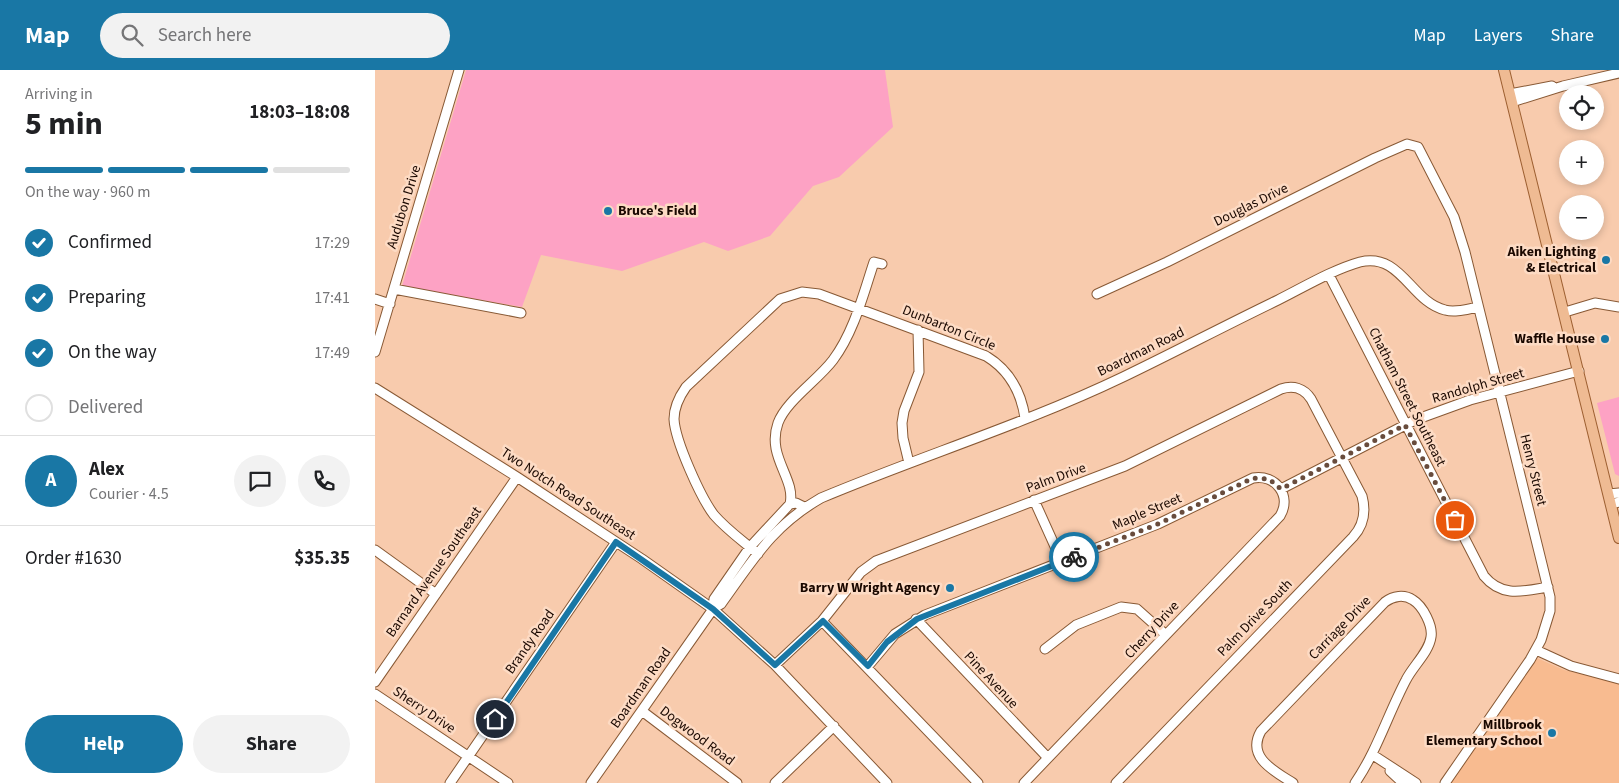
<!DOCTYPE html>
<html lang="en">
<head>
<meta charset="utf-8">
<style>
  :root { --surface:#fff; --page:#f2f2f2; --text:#202124; --muted:#757577; --line:#e0e0e0; --accent:#1977a5 }
  body { margin:0; font-family:"Source Sans 3",sans-serif; background:var(--page); color:var(--text); height:100vh; display:flex; flex-direction:column; font-size:19px; white-space:nowrap }
  * { box-sizing:border-box; margin:0 }
  p { font-size:16px; color:var(--muted) }
  .icon { flex:none; width:28px; height:28px; fill:none; stroke:currentColor; stroke-width:2; stroke-linecap:round; stroke-linejoin:round }
  .map { position:relative; flex:1; overflow:hidden }
  .side { display:flex; flex-direction:column; background:var(--surface); width:375px }
  .side>* { flex:none }
  .controls { position:absolute; left:1184px; top:15px; display:grid; gap:10px }
  .controls a { display:grid; place-items:center; width:45px; height:45px; border-radius:50%; background:var(--surface); box-shadow:0 2px 8px #0003; font-size:25px }
  .pin { position:absolute; display:grid; place-items:center; width:42px; height:42px; color:#fff; margin:-21px; border:2px solid #fff; border-radius:50%; box-shadow:0 1px 5px #0007 }
  .courier { position:absolute; display:grid; place-items:center; width:50px; height:50px; margin:-25px; border:4px solid #1977a5; border-radius:50%; background:#fff; color:#222; box-shadow:0 1px 6px #0007 }
  .overview em { font-style:normal; font-weight:700 }
  .overview div { display:flex; flex-direction:column-reverse }
  .overview { display:flex; align-items:center; justify-content:space-between; height:85px; padding:0 25px }
  h1 { font-size:32px; font-weight:700; line-height:38px }
  .bar { display:grid; grid-template-columns:repeat(4,1fr); gap:8px 5px; align-content:center; height:60px; padding:0 25px }
  .bar i { height:6px; border-radius:4px; background:var(--line) }
  .bar .active { background:var(--accent) }
  .bar p { grid-column:span 4 }
  .line { display:flex; align-items:center; gap:12px; padding:0 25px; border-top:1px solid var(--line) }
  .line div { flex:1 }
  .round { display:grid; place-items:center; flex:none; width:52px; height:52px; border-radius:26px; background:var(--page) }
  ol { padding:0 25px; list-style:none }
  li { display:flex; align-items:center; gap:15px; height:55px }
  li p { margin-inline-start:auto }
  li .icon { padding:5px; border-radius:50%; background:var(--accent); color:#fff; stroke-width:4 }
  li:last-child { color:var(--muted) }
  li i { width:28px; height:28px; border:2px solid var(--line); border-radius:50% }
  .cta { display:flex; gap:10px; margin-top:auto; padding:10px 25px }
  .cta a { flex:1; height:58px; border-radius:30px; background:var(--accent); color:#fff; font-size:20px; font-weight:700; line-height:58px; text-align:center }
  .cta a+a { background:var(--page); color:var(--text) }
  header { display:flex; align-items:center; gap:30px; box-sizing:border-box; height:70px; padding:0 25px; background:var(--accent); color:#fff }
  header strong { font-size:24px }
  nav { display:flex; gap:28px; margin-inline-start:auto; font-size:18px }
  .search { width:350px; height:45px; background:var(--page); display:flex; align-items:center; gap:12px; box-sizing:border-box; padding:0 18px; border-radius:28px; color:var(--muted); font-size:19px }
  main { display:flex; flex:1; min-height:0 }
  .map>svg:first-child { display:block }
  .built { fill:#f8bb90 }
  .green { fill:#fda2c4 }
  .lines { fill:none; stroke-linecap:round; stroke-linejoin:round }
  .minor-casing { stroke:#885935; stroke-width:11 }
  .major-casing { stroke:#9d5f31; stroke-width:12 }
  .minor { stroke:#fff; stroke-width:9 }
  .major { stroke:#efbb93; stroke-width:10 }
  .done { stroke:#684c3d; stroke-width:5; stroke-dasharray:0 9 }
  .route { stroke:#1977a5; stroke-width:6 }
  .poi-dot { fill:#1977a5; stroke:#fddbc4; stroke-width:2 }
  .labels { text-anchor:middle; dominant-baseline:central; stroke-width:5; stroke-linejoin:round; paint-order:stroke }
  .street-label { font-size:14px; fill:#1a0800; stroke:#fddbc4 }
  .poi-label { font-size:14px; font-weight:bold; fill:#1a0800; stroke:#fddbc4; text-anchor:end }
</style>
</head>
<body>
<header>
<strong>Map</strong>
<div class="search"><svg class="icon" aria-label="search" viewBox="0 0 24 24"><circle cx="10" cy="10" r="6"/><path d="M15 15l6 6"/></svg>Search here</div>
<nav><a>Map</a><a>Layers</a><a>Share</a></nav>
</header>
<main>
<section class="side">
<div class="overview"><div><h1>5 min</h1><p>Arriving in</p></div><em>18:03–18:08</em></div>
<div class="bar"><i class="active"></i><i class="active"></i><i class="active"></i><i></i><p>On the way · 960 m</p></div>
<ol>
<li><svg class="icon" aria-label="check" viewBox="0 0 24 24"><path d="M5 12l5 5 9-10"/></svg>Confirmed<p>17:29</p></li>
<li><svg class="icon" aria-label="check" viewBox="0 0 24 24"><path d="M5 12l5 5 9-10"/></svg>Preparing<p>17:41</p></li>
<li><svg class="icon" aria-label="check" viewBox="0 0 24 24"><path d="M5 12l5 5 9-10"/></svg>On the way<p>17:49</p></li>
<li><i></i>Delivered</li>
</ol>
<div class="line" style="height:90px"><b class="round" style="background:var(--accent);color:#fff">A</b><div><b>Alex</b><p>Courier · 4.5</p></div><a class="round"><svg class="icon" aria-label="chat" viewBox="0 0 24 24"><path d="M4 5h16v11H9l-5 4z"/></svg></a><a class="round"><svg class="icon" aria-label="phone" viewBox="0 0 24 24"><path d="M5 4h4l2 5-3 2q2 4 5 5l2-3 5 2v4C11 20 4 13 5 4z"/></svg></a></div>
<div class="line" style="height:65px"><div>Order #1630</div><b>$35.35</b></div>
<div class="cta"><a>Help</a><a>Share</a></div>
</section>
<div class="map">
<svg width="1244" height="713" viewBox="0 0 1244 713">
  <rect width="100%" height="100%" fill="#f8cbad"/>
  <path class="built" d="M1162,588L1189,600L1244,613V713H1076Z"/>
  <path class="green" d="M91,0H510L518,57L464,107L438,116L395,166L353,181L329,172L247,201L166,185L147,237L27,216Z
    M1244,327V406L1240,404L1222,333Z"/>
  <g class="lines">
    <defs>
      <path id="minor" d="M1135,24L1177,16
        M1137,32L1188,16L1244,3
        M954,205L1109,506C1127,528 1149,521 1173,517
        M19,219L146,243
        M722,224L792,192L1000,88L1032,74L1043,77L1079,147L1090,182L1167,494L1175,527V541L1166,570L1155,590L1070,713
        M0,229L15,234
        M1190,242L1220,233L1244,237
        M0,282L84,0
        M0,318L142,407L267,489L338,539L400,595L512,713
        M534,393L528,368L527,353L529,341L544,302L543,260
        M906,419L1040,350L1095,330L1204,301
        M1234,424L1244,423
        M659,430L687,492
        M415,434C421,408 391,387 403,353C411,331 443,310 458,290C479,262 488,225 499,192L507,194
        M1236,434L1244,432
        M0,480L61,524
        M383,484C368,471 352,460 339,445C326,428 300,371 299,349C299,337 304,327 311,317L405,229L427,222L444,224L611,286C634,300 646,321 650,348
        M338,539L346,534C378,490 397,456 446,428C546,386 650,354 748,307C800,282 851,255 903,230C929,217 957,200 985,192C1026,182 1036,232 1070,240C1081,243 1092,239 1103,237
        M541,549L673,688
        M447,551L603,713
        M670,579L701,555L746,537L762,539L790,564
        M1161,580L1196,596L1244,609
        M400,595L447,551L486,502L501,491L750,396L906,319C918,315 929,318 936,329L987,426C991,441 989,455 978,467L741,713
        M493,596L520,564L550,545L783,454L878,408C901,404 917,426 905,446L649,713
        M0,612L142,407
        M0,624L133,713
        M267,641L362,713
        M998,685L1041,713
        M1015,701L1028,713
        M75,713L241,472
        M216,713L338,539L339,529L375,477L415,434L421,433L429,437
        M400,713L459,656
        M918,713C899,701 871,687 886,661L1010,532C1018,526 1029,524 1038,530C1048,536 1058,556 1056,567C1054,582 1038,596 1031,610C1013,644 1002,681 980,713"/>
      <path id="major" d="M1129,0L1244,468"/>
    </defs>
    <use href="#minor" class="minor-casing"/>
    <use href="#major" class="major-casing"/>
    <use href="#minor" class="minor"/>
    <use href="#major" class="major"/>
  </g>
  <g class="lines">
    <path class="done" d="M699,487L783,454L878,408L894,409L906,419L1030,355L1080,450"/>
    <path class="route" d="M120,649L241,472L338,539L400,595L448,551L493,596L512,572L542,549L699,487"/>
  </g>
  <g class="poi-dot">
    <circle cx="233" cy="141" r="5"/>
    <circle cx="1231" cy="190" r="5"/>
    <circle cx="1230" cy="269" r="5"/>
    <circle cx="575" cy="518" r="5"/>
    <circle cx="1177" cy="663" r="5"/>
  </g>
  <g class="labels">
    <g class="street-label">
      <text transform="translate(876 135) rotate(-26)">Douglas Drive</text>
      <text transform="translate(29 137) rotate(-73)">Audubon Drive</text>
      <text transform="translate(574 258) rotate(22)">Dunbarton Circle</text>
      <text transform="translate(766 282) rotate(-26)">Boardman Road</text>
      <text transform="translate(1103 316) rotate(-16)">Randolph Street</text>
      <text transform="translate(1032 327) rotate(63)">Chatham Street Southeast</text>
      <text transform="translate(1158 400) rotate(76)">Henry Street</text>
      <text transform="translate(681 408) rotate(-20)">Palm Drive</text>
      <text transform="translate(193 424) rotate(33)">Two Notch Road Southeast</text>
      <text transform="translate(772 442) rotate(-23)">Maple Street</text>
      <text transform="translate(59 502) rotate(-55)">Barnard Avenue Southeast</text>
      <text transform="translate(880 548) rotate(-46)">Palm Drive South</text>
      <text transform="translate(965 558) rotate(-46)">Carriage Drive</text>
      <text transform="translate(777 560) rotate(-47)">Cherry Drive</text>
      <text transform="translate(155 572) rotate(-55)">Brandy Road</text>
      <text transform="translate(616 610) rotate(47)">Pine Avenue</text>
      <text transform="translate(266 618) rotate(-55)">Boardman Road</text>
      <text transform="translate(49 640) rotate(34)">Sherry Drive</text>
      <text transform="translate(322 666) rotate(37)">Dogwood Road</text>
    </g>
    <g class="poi-label">
      <text x="243" y="141" text-anchor="start">Bruce's Field</text>
      <text x="1221" y="182">Aiken Lighting<tspan x="1221" dy="16">&amp; Electrical</tspan></text>
      <text x="1220" y="269">Waffle House</text>
      <text x="565" y="518">Barry W Wright Agency</text>
      <text x="1167" y="655">Millbrook<tspan x="1167" dy="16">Elementary School</tspan></text>
    </g>
  </g>
</svg>
<div class="controls">
<a><svg class="icon" aria-label="locate" viewBox="0 0 24 24"><circle cx="12" cy="12" r="6"/><path d="M12 2v4M12 18v4M2 12h4M18 12h4"/></svg></a>
<a>+</a>
<a>−</a>
</div>
<div class="pin" style="left:1080px;top:450px;background:#ea580c"><svg class="icon" aria-label="bag" viewBox="0 0 24 24"><path d="M5 8h14l-1 12H6zM9 8a3 3 0 0 1 6 0"/></svg></div>
<div class="pin" style="left:120px;top:649px;background:#1f2937"><svg class="icon" aria-label="home" viewBox="0 0 24 24"><path d="M3 11l9-7 9 7M6 9v11h12V9"/></svg></div>
<div class="courier" style="left:699px;top:487px"><svg class="icon" aria-label="bike" viewBox="0 0 24 24"><circle cx="6" cy="16" r="4"/><circle cx="18" cy="16" r="4"/><path d="M6 16l4-8h5l3 8M10 8l3 8H6M13 5h3"/></svg></div>
</div>
</main>
</body>
</html>
